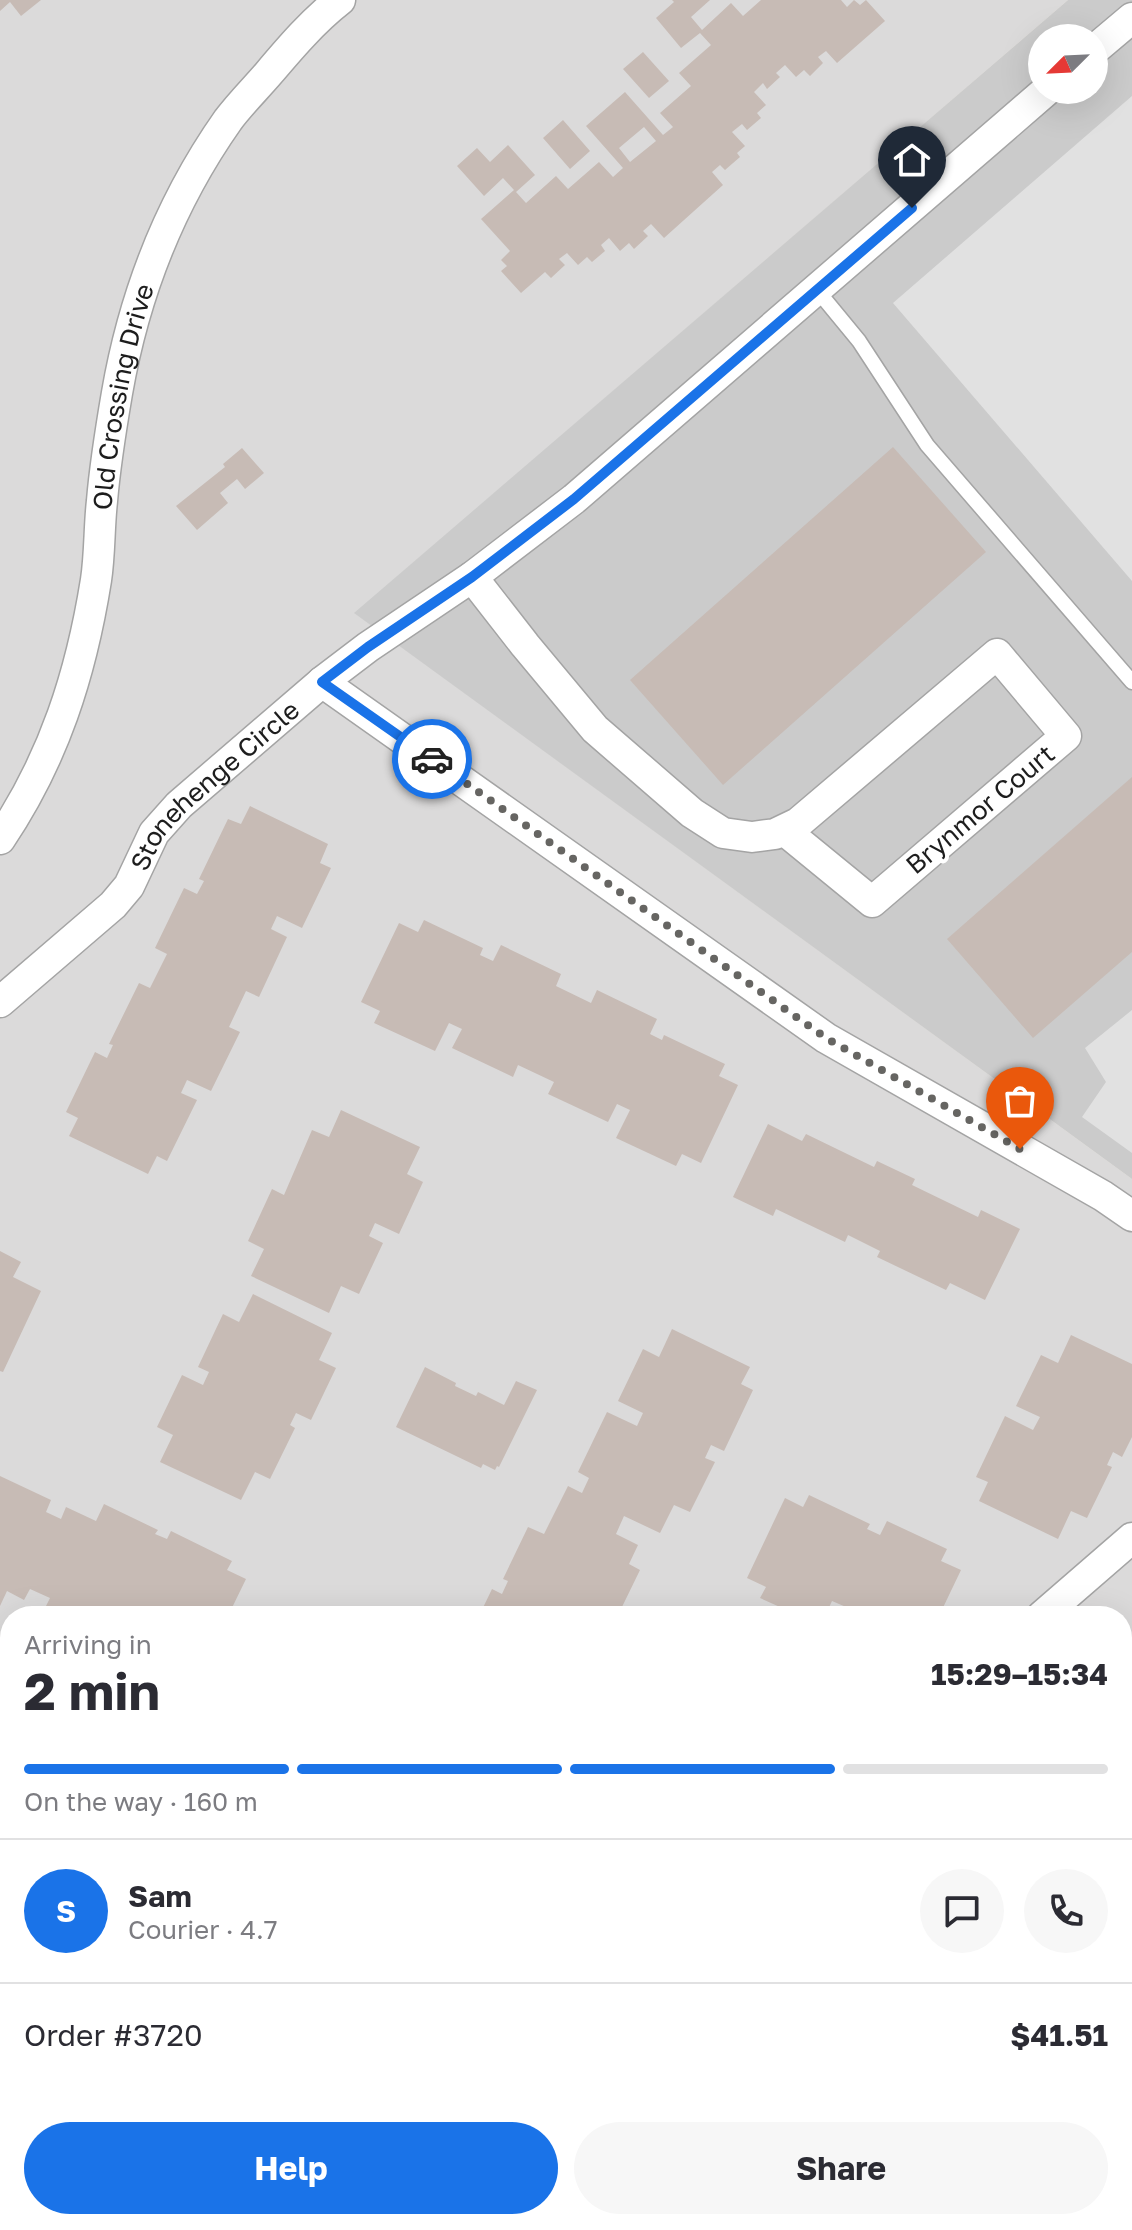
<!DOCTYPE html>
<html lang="en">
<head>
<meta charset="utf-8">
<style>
  :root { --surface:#fff; --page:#f7f7f7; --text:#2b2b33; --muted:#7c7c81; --line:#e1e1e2; --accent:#1a73e8 }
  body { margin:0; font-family:"Golos Text",sans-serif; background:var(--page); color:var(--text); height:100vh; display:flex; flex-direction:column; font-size:30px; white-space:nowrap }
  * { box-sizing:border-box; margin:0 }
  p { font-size:26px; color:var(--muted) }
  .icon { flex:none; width:44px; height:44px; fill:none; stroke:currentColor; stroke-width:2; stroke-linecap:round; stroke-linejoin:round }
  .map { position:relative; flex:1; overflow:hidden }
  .drawer { position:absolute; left:0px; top:1606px; width:1132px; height:624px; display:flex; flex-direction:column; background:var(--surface); border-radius:32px 32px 0 0; box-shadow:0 8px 32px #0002 }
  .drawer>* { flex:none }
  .needle { width:52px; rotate:246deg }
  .controls { position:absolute; left:1028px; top:24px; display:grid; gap:16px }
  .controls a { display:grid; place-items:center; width:80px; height:80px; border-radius:50%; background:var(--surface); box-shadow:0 8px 32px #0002; font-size:40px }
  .pin { position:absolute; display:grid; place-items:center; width:68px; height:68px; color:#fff; margin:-82px -34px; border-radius:50% 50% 50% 0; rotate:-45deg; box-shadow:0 0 8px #0007 }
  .pin .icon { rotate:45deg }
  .courier { position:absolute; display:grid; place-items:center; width:80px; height:80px; margin:-40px; border:6px solid #1a73e8; border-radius:50%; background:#fff; color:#222; box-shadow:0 2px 10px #0007 }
  .summary em { font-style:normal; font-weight:700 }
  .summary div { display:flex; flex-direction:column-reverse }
  .summary { display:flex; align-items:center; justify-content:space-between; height:136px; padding:0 24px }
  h1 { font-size:52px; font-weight:700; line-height:60px }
  .bar { display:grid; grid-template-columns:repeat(4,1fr); gap:12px 8px; align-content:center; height:96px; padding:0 24px }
  .bar i { height:10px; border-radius:6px; background:var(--line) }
  .bar .active { background:var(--accent) }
  .bar p { grid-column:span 4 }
  .line { display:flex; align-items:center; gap:20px; padding:0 24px; border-top:2px solid var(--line) }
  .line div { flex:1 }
  .round { display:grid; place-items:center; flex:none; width:84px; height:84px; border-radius:42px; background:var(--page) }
  .primary-button { display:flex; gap:16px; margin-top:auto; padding:16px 24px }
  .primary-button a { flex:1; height:92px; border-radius:48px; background:var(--accent); color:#fff; font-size:32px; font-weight:700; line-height:92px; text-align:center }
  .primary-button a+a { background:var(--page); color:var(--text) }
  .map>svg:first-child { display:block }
  .residential { fill:#dbdada; fill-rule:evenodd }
  .religious { fill:#cbcbcb; fill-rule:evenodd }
  .parking { fill:#e1e1e1 }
  .building { fill:#c7bbb5; fill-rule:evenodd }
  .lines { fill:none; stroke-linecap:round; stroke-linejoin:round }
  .service-casing { stroke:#a4a4a4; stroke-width:17 }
  .minor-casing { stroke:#a4a4a4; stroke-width:33 }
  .service { stroke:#fff; stroke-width:14 }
  .minor { stroke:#fff; stroke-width:30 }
  .done { stroke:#666562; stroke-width:8; stroke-dasharray:0 14.4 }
  .route { stroke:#1a73e8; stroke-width:10 }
  .labels { text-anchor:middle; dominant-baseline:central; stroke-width:8; stroke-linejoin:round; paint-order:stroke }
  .street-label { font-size:26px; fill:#1d1d1d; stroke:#fff }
</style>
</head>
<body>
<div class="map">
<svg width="1132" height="2230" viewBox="0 0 1132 2230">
  <rect width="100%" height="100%" fill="#efeae2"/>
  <path class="residential" d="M0,0H1068L355,613L1132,1179V2230H0ZM10,1616H1122V2220H10Z"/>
  <path class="religious" d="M1068,0H1132V1179L354,613ZM1042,38H1094V90H1042Z"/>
  <path class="parking" d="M1132,96V581L893,303Z
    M1132,1010V1153L1082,1117L1106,1082L1085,1048Z"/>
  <path class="building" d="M0,0H41L21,16L10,2L0,11Z
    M672,0H710L691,17L702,30L731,3L743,16L761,0H841L847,7L854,0L860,5L866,0L885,21L837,63L826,51L818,57L823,63L810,76L804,70L796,77L785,65L776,73L780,77L767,89L763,83L754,92L766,105L757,113L761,118L747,130L742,124L732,132L745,146L737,153L740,157L725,170L720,165L712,172L723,185L664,238L651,224L643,231L648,236L634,249L629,243L620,251L609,238L601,245L605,251L592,262L587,257L578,265L567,253L559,259L565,265L551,278L545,272L521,293L501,271L507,266L501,260L510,251L481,219L514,190L503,178L484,196L457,166L477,148L490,162L508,145L535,175L516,192L526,203L556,176L568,189L599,162L613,177L623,168L586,126L625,92L663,135L673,127L660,113L691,86L679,73L711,45L700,33L681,48L656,18L674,2ZM644,127L656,141L630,162L619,148Z
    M643,52L669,81L649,98L623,69Z
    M563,120L590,151L570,169L543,138Z
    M893,447L986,552L723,785L630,680Z
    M242,448L264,473L245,489L237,479L220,493L228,503L197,530L176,506L225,467L223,464Z
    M1132,777V952L1033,1038L947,939Z
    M250,806L328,844L320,863L331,868L302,928L277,916L271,929L287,937L259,997L246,991L229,1027L240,1032L211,1091L187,1080L181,1093L197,1100L167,1161L157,1156L148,1174L69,1136L78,1118L66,1112L95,1052L107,1058L113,1045L109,1044L139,983L150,988L167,954L155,948L184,888L197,894L204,881L199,879L228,819L241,824Z
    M424,920L483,948L480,955L493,961L501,945L561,974L556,986L591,1003L597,990L657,1019L650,1034L662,1040L664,1035L725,1064L719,1076L738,1085L701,1163L682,1154L676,1166L616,1138L630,1110L617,1104L608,1122L548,1094L554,1082L518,1065L513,1077L452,1048L462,1029L449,1023L435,1051L374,1023L380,1011L361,1002L399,923L418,932Z
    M341,1110L420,1147L407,1174L423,1182L399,1234L375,1223L369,1236L383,1243L359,1294L341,1286L329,1313L251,1276L264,1249L248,1241L272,1189L284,1195L312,1130L329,1137Z
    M768,1124L802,1141L806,1134L874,1167L877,1161L915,1179L912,1185L978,1217L981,1210L1020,1229L985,1300L950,1283L946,1290L877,1257L880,1251L848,1235L845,1242L776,1209L773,1216L733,1197Z
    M0,1251L21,1262L13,1277L41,1291L3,1372L0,1371Z
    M253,1294L332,1333L319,1360L336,1368L311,1420L296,1413L290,1425L295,1428L270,1479L255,1472L241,1500L160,1462L173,1435L157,1427L182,1375L203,1385L209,1372L198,1367L223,1314L239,1322Z
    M672,1329L750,1367L741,1384L753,1390L724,1451L711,1445L705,1458L715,1462L690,1512L674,1505L660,1533L624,1516L616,1534L638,1545L629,1564L640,1570L621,1609L626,1611L624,1616H479L492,1589L502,1594L508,1581L503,1579L528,1527L544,1534L568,1486L582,1493L589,1478L578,1472L607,1412L637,1426L643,1413L618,1401L643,1349L659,1357Z
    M1071,1335L1132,1364V1437L1122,1457L1113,1452L1107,1465L1112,1467L1087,1518L1071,1511L1058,1539L979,1501L988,1482L976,1477L1005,1416L1033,1430L1040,1417L1016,1406L1041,1355L1058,1363Z
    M425,1367L456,1383L455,1386L476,1396L478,1392L504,1405L516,1381L537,1390L499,1467L497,1466L495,1470L483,1464L481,1468L396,1427Z
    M0,1476L51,1500L46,1512L61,1519L66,1507L96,1521L104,1504L158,1530L155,1534L167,1539L171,1531L232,1561L227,1570L246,1579L228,1616H57L44,1610L50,1598L30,1589L24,1600L7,1591L0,1606Z
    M809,1495L870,1524L867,1529L880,1535L887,1521L947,1549L941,1561L961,1570L939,1616H842L846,1607L832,1601L825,1616H800L760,1598L766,1587L747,1578L785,1498L803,1507Z
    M1122,1849L1132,1861V1871L1122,1879Z
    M1122,1945L1132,1957V2027L1122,2035Z
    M10,2053V2220H43L46,2222L43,2230H0V2081L3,2082L8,2070L3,2068Z
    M847,2220H904L912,2230H835Z"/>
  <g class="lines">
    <defs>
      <path id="service" d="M817,290L859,341L927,445L1132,682"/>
      <g id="minor">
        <path d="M1094,50L1132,18"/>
        <path d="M472,577L525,645L595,729L692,813L723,833L752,837L775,834L798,823L997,654L1066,736L872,902L784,830"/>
        <path d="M322,682L826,1038L1103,1196L1132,1216"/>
        <path id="s1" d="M0,839C54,759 81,674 96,580C100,554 99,527 102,501C105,465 111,428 117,393C134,295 171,201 228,120C240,104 255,89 268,74C290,48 313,21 340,0"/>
        <path id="s2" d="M0,1002L113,905L129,886L154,833L179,805L322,682L368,647L472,577L574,499L1047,90"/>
        <path d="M1042,1616L1132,1538"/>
        <path d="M1122,1685L1132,1677"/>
        <path d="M0,1787L10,1789"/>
        <path d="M1122,2175L1132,2166"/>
        <path d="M1072,2220L1080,2230"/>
        <path d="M178,2230L193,2220"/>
      </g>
    </defs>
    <use href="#service" class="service-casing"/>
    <use href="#minor" class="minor-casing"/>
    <use href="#service" class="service"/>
    <use href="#minor" class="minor"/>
  </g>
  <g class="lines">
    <path class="done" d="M432,759L826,1038L1020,1149"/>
    <path class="route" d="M432,759L322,682L368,647L472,577L574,499L912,208"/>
  </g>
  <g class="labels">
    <g class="street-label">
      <text stroke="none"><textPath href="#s1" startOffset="464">Old Crossing Drive</textPath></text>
      <text stroke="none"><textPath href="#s2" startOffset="308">Stonehenge Circle</textPath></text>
      <text transform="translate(980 809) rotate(-40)">Brynmor Court</text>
    </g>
  </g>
</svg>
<div class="controls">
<a><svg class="needle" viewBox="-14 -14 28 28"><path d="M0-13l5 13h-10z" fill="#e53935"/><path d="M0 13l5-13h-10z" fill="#7c7c81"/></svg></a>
</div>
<div class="pin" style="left:1020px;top:1149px;background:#ea580c"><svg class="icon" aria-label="bag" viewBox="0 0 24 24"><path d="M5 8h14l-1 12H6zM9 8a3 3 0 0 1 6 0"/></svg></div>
<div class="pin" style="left:912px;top:208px;background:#1f2937"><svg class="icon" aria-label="home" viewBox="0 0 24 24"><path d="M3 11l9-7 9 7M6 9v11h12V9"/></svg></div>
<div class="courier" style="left:432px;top:759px"><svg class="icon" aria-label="car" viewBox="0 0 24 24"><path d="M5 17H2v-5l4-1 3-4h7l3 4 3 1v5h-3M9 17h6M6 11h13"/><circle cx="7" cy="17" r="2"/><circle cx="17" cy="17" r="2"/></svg></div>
<section class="drawer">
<div class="summary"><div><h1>2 min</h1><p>Arriving in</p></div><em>15:29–15:34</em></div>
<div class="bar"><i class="active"></i><i class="active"></i><i class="active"></i><i></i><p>On the way · 160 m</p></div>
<div class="line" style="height:144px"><b class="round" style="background:var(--accent);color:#fff">S</b><div><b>Sam</b><p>Courier · 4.7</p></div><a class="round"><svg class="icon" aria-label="chat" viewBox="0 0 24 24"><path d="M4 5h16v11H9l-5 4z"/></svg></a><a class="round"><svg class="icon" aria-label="phone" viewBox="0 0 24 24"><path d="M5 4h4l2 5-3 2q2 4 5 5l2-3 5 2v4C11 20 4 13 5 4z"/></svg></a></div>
<div class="line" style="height:104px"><div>Order #3720</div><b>$41.51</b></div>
<div class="primary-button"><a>Help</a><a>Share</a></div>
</section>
</div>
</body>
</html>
